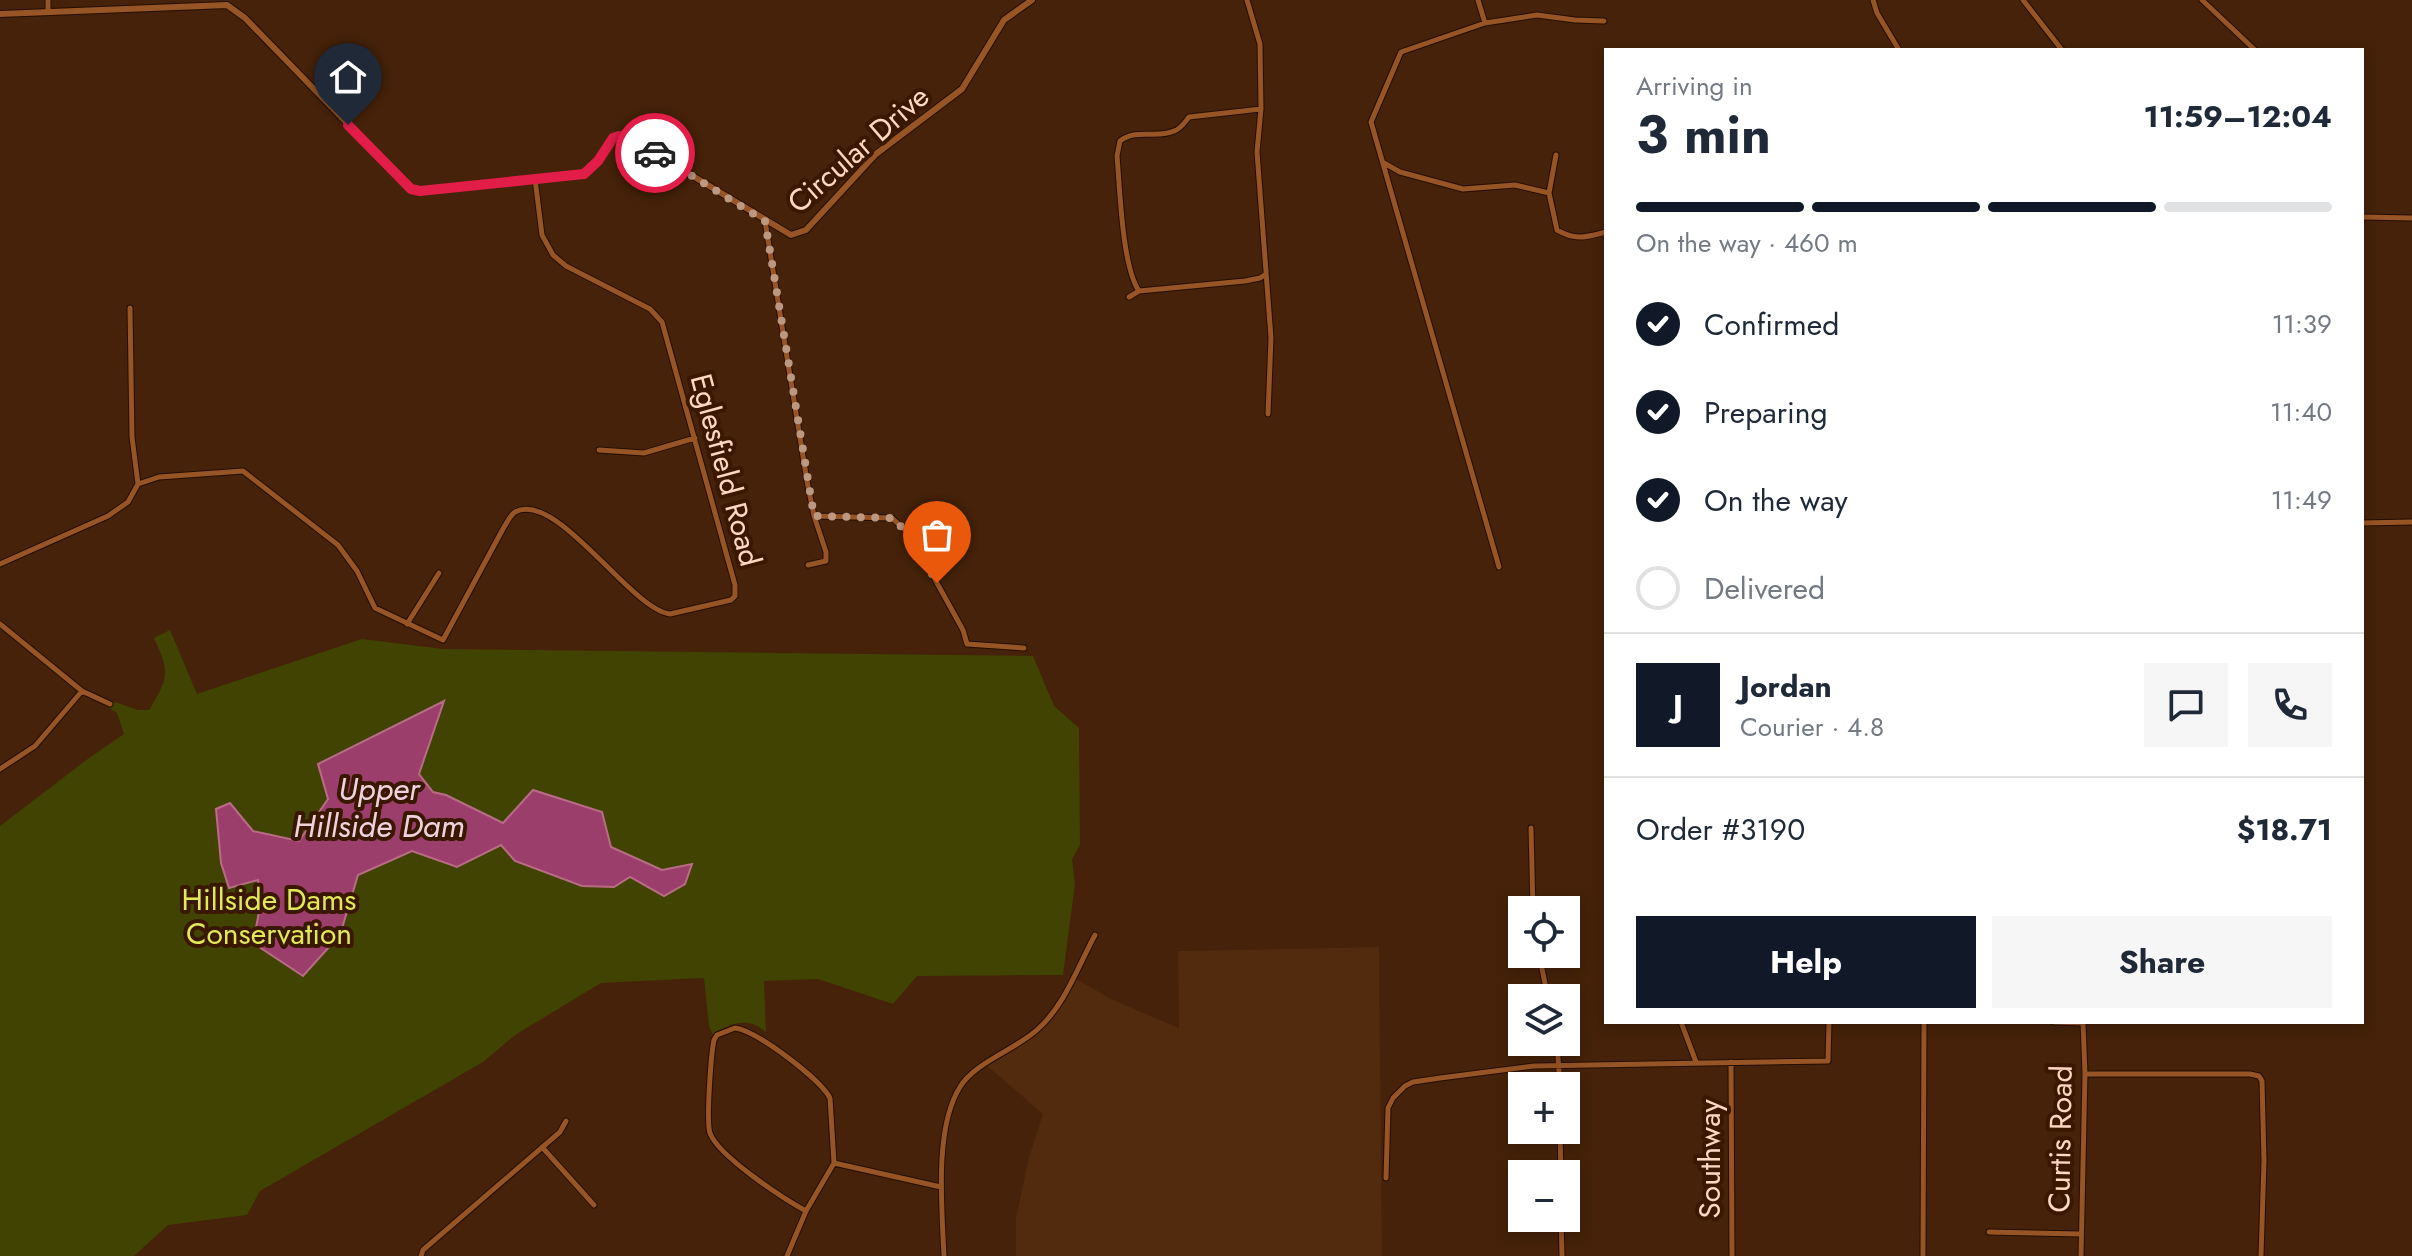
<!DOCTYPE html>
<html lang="en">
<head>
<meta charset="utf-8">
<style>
  :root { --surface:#fff; --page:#f6f6f7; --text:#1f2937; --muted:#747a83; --line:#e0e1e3; --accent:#111827 }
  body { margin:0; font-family:Jost,sans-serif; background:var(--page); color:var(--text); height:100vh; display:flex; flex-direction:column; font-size:30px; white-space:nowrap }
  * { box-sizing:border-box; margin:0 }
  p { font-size:26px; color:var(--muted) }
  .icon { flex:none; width:44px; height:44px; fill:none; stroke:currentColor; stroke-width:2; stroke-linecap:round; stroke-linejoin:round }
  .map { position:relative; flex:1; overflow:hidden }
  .details { position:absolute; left:1604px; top:48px; width:760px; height:976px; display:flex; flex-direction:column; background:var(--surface); border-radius:0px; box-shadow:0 4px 12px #0003 }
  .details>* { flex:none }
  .buttons { position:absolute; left:1508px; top:896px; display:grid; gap:16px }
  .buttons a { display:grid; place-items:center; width:72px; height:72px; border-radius:0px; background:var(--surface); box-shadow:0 4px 12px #0003; font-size:40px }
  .pin { position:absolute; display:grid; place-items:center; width:68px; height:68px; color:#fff; margin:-82px -34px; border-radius:50% 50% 50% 0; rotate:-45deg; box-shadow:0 0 8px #0007 }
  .pin .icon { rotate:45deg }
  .courier { position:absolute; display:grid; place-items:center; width:80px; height:80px; margin:-40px; border:6px solid #e11d48; border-radius:50%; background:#fff; color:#222; box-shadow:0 2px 10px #0007 }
  .summary em { font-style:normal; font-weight:700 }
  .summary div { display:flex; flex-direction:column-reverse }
  .summary { display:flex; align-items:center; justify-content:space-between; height:136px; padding:0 32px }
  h1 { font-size:52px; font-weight:700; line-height:60px }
  .bar { display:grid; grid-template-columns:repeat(4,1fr); gap:12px 8px; align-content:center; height:96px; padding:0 32px }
  .bar i { height:10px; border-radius:6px; background:var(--line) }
  .bar .on { background:var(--accent) }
  .bar p { grid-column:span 4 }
  .line { display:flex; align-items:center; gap:20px; padding:0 32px; border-top:2px solid var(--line) }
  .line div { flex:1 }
  .round { display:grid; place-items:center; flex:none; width:84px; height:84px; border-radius:0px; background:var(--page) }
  ol { padding:0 32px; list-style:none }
  li { display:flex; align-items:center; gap:24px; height:88px }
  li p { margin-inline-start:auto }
  li .icon { padding:8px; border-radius:50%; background:var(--accent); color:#fff; stroke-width:4 }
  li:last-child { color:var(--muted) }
  li i { width:44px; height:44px; border:4px solid var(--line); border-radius:50% }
  .primary-button { display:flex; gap:16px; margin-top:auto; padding:16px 32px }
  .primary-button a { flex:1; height:92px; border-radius:0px; background:var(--accent); color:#fff; font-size:32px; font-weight:700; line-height:92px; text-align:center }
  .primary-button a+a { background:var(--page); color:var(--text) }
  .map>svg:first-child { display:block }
  .built { fill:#522a0e }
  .green { fill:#404302 }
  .water { fill:#9b3e6c; stroke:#b96c85; stroke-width:2 }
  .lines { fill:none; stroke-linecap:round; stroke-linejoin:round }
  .minor-casing { stroke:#240e02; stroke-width:7 }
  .tertiary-casing { stroke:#240e02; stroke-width:8 }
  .minor { stroke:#975425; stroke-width:5 }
  .tertiary { stroke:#975425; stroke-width:6 }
  .done { stroke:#bd9880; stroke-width:8; stroke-dasharray:0 14.4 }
  .route { stroke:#e11d48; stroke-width:10 }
  .labels { text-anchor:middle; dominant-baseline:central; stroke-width:8; stroke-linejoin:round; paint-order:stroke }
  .street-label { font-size:30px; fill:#fed7c0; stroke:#3a1800 }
  .park-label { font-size:30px; fill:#e1e958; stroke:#3a1800 }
  .water-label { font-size:32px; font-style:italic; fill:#eed3de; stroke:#3a1800 }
</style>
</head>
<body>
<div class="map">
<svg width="2412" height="1256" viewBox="0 0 2412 1256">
  <rect width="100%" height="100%" fill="#452209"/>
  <path class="built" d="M1379,947L1382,1256H1016V1218L1029,1157L1043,1114L986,1065L1048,1020L1074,978L1113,1000L1179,1028L1178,951Z"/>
  <path class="green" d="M170,630L197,694L362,639L443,649L1033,656L1054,706L1079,728L1080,845L1072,859L1075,884L1063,975L917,976L893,1004L818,979L764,981L766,1032C749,1018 736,1022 717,1031L716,1035H713L709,1026L704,978L601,983L515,1035L483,1062L260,1191L247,1215L168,1225L134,1256H0V826L89,758L124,734L117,713L109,708L115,702L138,710H149C169,677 170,673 154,638Z"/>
  <path class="water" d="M444,701L419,774L433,792L446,795L503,823L533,790L602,812L611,847L662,870L692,864L685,884L664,896L630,877L614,887L582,886L515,861L501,845L457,867L412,851L358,875L340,935L303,976L253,943L259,912L258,880L229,888L221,863L216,809L230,803L253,831L299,841L328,799L318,764Z"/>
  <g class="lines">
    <defs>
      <path id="minor" d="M48,0V11
        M1247,0L1260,44L1261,109L1257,152L1271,338L1268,414
        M1478,0L1485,23
        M1873,0L1877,13L1899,50
        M2023,0L2062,50
        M2202,0L2255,50
        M1384,163L1400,172L1463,189L1515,185L1549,193L1557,230C1576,241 1586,237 1606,232
        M1549,193L1556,155
        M2362,217L2412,218
        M765,221L807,481L814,516L826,552V561L808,565
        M1139,291C1122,266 1120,189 1117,156L1120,141C1137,128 1157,139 1174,131C1181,129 1185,122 1189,117L1261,109
        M1129,297L1139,291L1245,281L1260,278L1266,274
        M599,450L644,453L695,438
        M138,484L159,477L243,471L338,545L357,571L375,608L443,640L504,527C507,523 510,515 515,512C557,490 630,609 670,614L731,600L735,596V585L662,322L650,309L566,266L553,255L542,235L535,179
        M814,516L892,518L911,536L963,630L967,644L1024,648
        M2362,523L2412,522
        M0,564L108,516L128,502L138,484L132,437L130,308
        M1499,567L1371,122L1401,52L1485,23L1537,15L1575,20L1604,21
        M0,624L82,691L110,704
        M407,624L439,573
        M0,769L35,746L82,691
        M1531,828L1533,910
        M1539,954L1548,998
        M1681,1022L1696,1062
        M2054,1022L2083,1023
        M735,1028C757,1031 819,1078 830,1098L834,1163L806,1211C784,1199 718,1156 710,1133C706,1122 711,1054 714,1040L717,1035Z
        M1557,1042L1560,1086
        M1731,1062L1732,1256
        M2085,1074H2250L2259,1076L2262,1081L2264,1161L2261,1256
        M1560,1130L1561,1174
        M542,1147L594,1205
        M834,1163L941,1187
        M1386,1178L1388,1108L1393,1098L1405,1086L1413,1082L1440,1078L1534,1066L1828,1061L1829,1022
        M1561,1218L1562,1256
        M1989,1232L2081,1234
        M421,1256L423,1250L560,1132L566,1121
        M787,1256L806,1211
        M944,1256C942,1209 934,1128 960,1087C975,1062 1017,1049 1038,1029C1065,1005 1078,966 1095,935
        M1923,1256L1924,1022
        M2081,1256L2085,1074L2083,1022"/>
      <path id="tertiary" d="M0,14L227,5L245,18L411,189L420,191L584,174L598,161L613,138L619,136L641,145L791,235L806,230L876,154L962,89L1004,20L1032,0"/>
    </defs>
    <use href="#minor" class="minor-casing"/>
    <use href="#tertiary" class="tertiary-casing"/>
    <use href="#minor" class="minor"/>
    <use href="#tertiary" class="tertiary"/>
  </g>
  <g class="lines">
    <path class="done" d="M655,153L765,221L814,516L892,518L911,536L937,583"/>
    <path class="route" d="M348,125L411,189L420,191L584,174L598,161L613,138L619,136L655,153"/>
  </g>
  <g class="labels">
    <g class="street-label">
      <text transform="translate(858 149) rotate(-41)">Circular Drive</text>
      <text transform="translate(726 470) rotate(75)">Eglesfield Road</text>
      <text transform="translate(2060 1139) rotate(-89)">Curtis Road</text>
      <text transform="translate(1709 1159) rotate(-90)">Southway</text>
    </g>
    <g class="park-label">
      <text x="269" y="899">Hillside Dams<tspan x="269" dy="34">Conservation</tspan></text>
    </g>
    <g class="water-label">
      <text x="379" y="789">Upper<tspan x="379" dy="37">Hillside Dam</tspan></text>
    </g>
  </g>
</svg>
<div class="buttons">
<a><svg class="icon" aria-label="locate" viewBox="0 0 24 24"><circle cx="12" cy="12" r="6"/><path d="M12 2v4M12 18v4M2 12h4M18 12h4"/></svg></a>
<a><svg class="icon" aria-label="layers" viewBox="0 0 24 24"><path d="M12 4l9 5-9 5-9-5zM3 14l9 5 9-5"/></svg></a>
<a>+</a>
<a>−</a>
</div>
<div class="pin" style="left:937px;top:583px;background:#ea580c"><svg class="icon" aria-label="bag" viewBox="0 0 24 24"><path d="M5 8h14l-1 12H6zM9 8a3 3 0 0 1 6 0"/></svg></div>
<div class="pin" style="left:348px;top:125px;background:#1f2937"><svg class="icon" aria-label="home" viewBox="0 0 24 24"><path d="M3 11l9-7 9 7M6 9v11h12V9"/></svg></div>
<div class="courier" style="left:655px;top:153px"><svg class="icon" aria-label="car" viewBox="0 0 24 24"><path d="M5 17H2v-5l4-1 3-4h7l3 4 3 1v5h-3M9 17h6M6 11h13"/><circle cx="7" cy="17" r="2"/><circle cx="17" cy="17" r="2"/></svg></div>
<section class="details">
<div class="summary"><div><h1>3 min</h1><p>Arriving in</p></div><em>11:59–12:04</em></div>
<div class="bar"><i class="on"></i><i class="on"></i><i class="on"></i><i></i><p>On the way · 460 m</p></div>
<ol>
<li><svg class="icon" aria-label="check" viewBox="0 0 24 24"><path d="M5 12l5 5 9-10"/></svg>Confirmed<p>11:39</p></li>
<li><svg class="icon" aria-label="check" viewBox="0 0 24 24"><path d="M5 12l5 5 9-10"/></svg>Preparing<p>11:40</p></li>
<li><svg class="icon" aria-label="check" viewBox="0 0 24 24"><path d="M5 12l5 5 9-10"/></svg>On the way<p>11:49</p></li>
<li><i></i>Delivered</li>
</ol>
<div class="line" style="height:144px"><b class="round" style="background:var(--accent);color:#fff">J</b><div><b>Jordan</b><p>Courier · 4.8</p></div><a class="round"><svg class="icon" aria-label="chat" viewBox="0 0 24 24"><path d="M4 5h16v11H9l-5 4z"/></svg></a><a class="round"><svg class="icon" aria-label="phone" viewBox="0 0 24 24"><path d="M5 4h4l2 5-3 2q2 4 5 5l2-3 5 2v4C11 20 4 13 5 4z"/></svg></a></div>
<div class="line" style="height:104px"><div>Order #3190</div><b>$18.71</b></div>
<div class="primary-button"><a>Help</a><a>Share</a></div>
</section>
</div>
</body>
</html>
